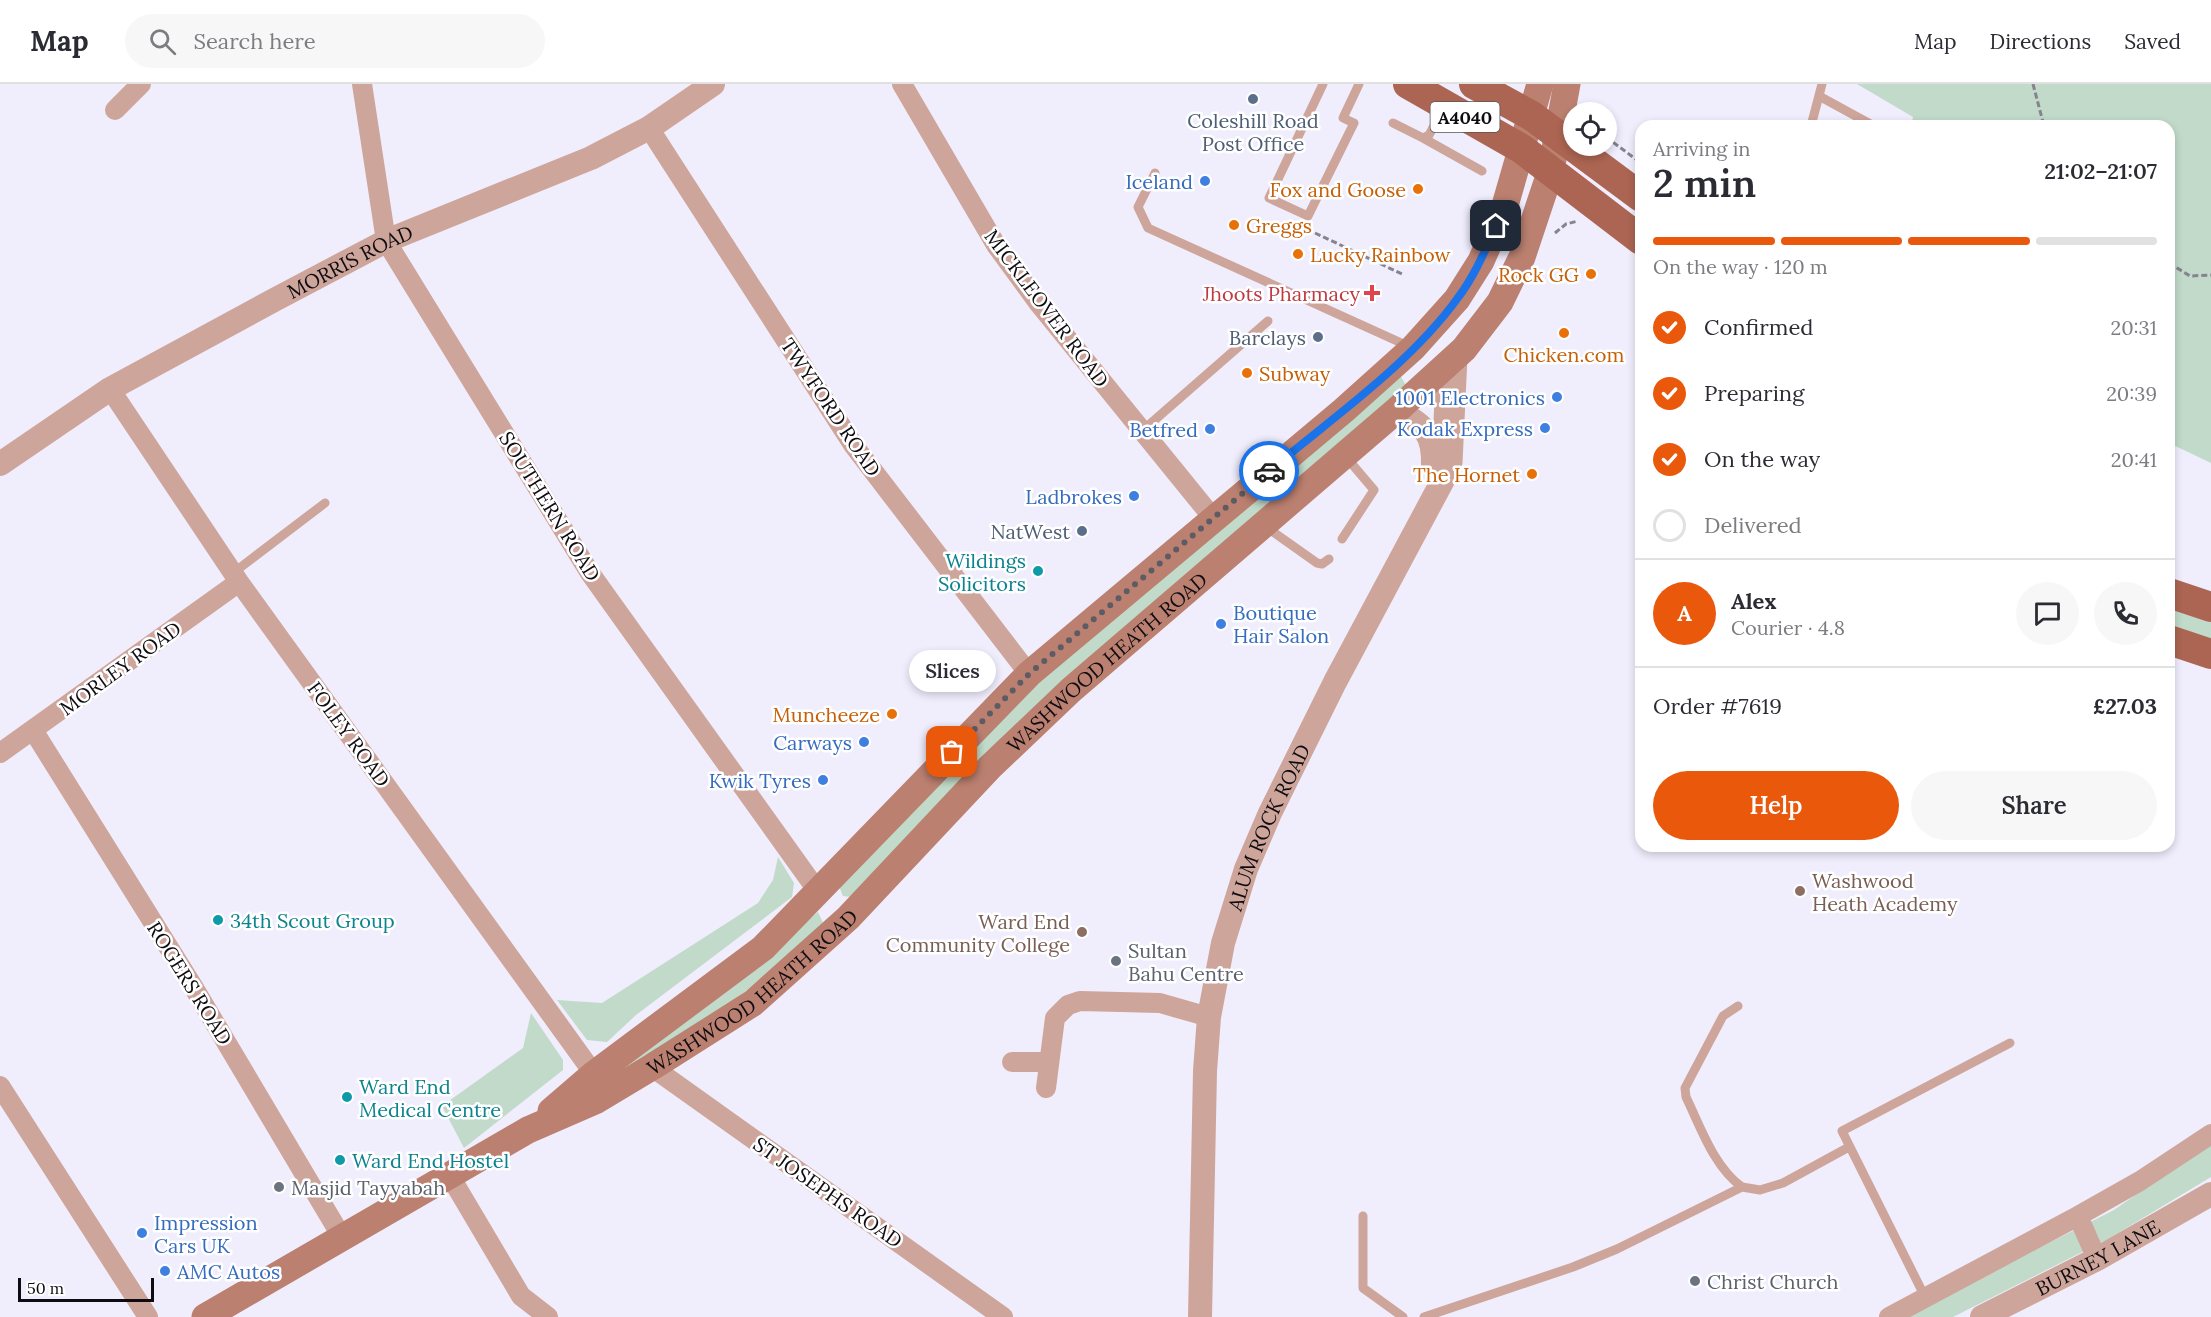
<!DOCTYPE html>
<html lang="en">
<head>
<meta charset="utf-8">
<style>
  :root { --surface:#fff; --page:#f7f7f7; --text:#2b2b33; --muted:#7c7c81; --line:#e1e1e2; --accent:#ea580c }
  body { margin:0; font-family:Lora,serif; background:var(--page); color:var(--text); height:100vh; display:flex; flex-direction:column; font-size:22px; white-space:nowrap }
  * { box-sizing:border-box; margin:0 }
  p { font-size:20px; color:var(--muted) }
  .icon { flex:none; width:33px; height:33px; fill:none; stroke:currentColor; stroke-width:2; stroke-linecap:round; stroke-linejoin:round }
  .map { position:relative; flex:1; overflow:hidden }
  .details { position:absolute; left:1635px; top:36px; width:540px; height:732px; display:flex; flex-direction:column; background:var(--surface); border-radius:18px; box-shadow:0 3px 9px #0003 }
  .details>* { flex:none }
  .controls { position:absolute; left:1563px; top:18px; display:grid; gap:12px }
  .controls a { display:grid; place-items:center; width:54px; height:54px; border-radius:50%; background:var(--surface); box-shadow:0 3px 9px #0003; font-size:30px }
  .scale { position:absolute; left:18px; bottom:15px; width:136px; box-sizing:border-box; padding-left:6px; border:3px solid #0e0c11; border-top:0; font-size:16px; line-height:21px; white-space:nowrap; color:#0e0c11; -webkit-text-stroke:4px #fff; paint-order:stroke }
  .pin { position:absolute; display:grid; place-items:center; width:51px; height:51px; color:#fff; margin:-26px; border-radius:12px; box-shadow:0 3px 9px #0006 }
  .courier { position:absolute; display:grid; place-items:center; width:60px; height:60px; margin:-30px; border:4px solid #1a73e8; border-radius:50%; background:#fff; color:#222; box-shadow:0 2px 8px #0007 }
  .bubble { position:absolute; height:42px; border-radius:21px; background:var(--surface); box-shadow:0 3px 9px #0003; font-size:20px; font-weight:600; line-height:42px; text-align:center }
  .headline em { font-style:normal; font-weight:600 }
  .headline div { display:flex; flex-direction:column-reverse }
  .headline { display:flex; align-items:center; justify-content:space-between; height:102px; padding:0 18px }
  h1 { font-size:39px; font-weight:600; line-height:45px }
  .bar { display:grid; grid-template-columns:repeat(4,1fr); gap:9px 6px; align-content:center; height:72px; padding:0 18px }
  .bar i { height:8px; border-radius:4px; background:var(--line) }
  .bar .current { background:var(--accent) }
  .bar p { grid-column:span 4 }
  .line { display:flex; align-items:center; gap:15px; padding:0 18px; border-top:2px solid var(--line) }
  .line div { flex:1 }
  .round { display:grid; place-items:center; flex:none; width:63px; height:63px; border-radius:32px; background:var(--page) }
  ol { padding:0 18px; list-style:none }
  li { display:flex; align-items:center; gap:18px; height:66px }
  li p { margin-inline-start:auto }
  li .icon { padding:6px; border-radius:50%; background:var(--accent); color:#fff; stroke-width:4 }
  li:last-child { color:var(--muted) }
  li i { width:33px; height:33px; border:3px solid var(--line); border-radius:50% }
  .cta { display:flex; gap:12px; margin-top:auto; padding:12px 18px }
  .cta a { flex:1; height:69px; border-radius:36px; background:var(--accent); color:#fff; font-size:24px; font-weight:600; line-height:69px; text-align:center }
  .cta a+a { background:var(--page); color:var(--text) }
  header { display:flex; align-items:center; gap:36px; box-sizing:border-box; height:84px; padding:0 30px; background:var(--surface); border-bottom:2px solid var(--line) }
  header strong { font-size:28px }
  nav { display:flex; gap:33px; margin-inline-start:auto; font-size:21px }
  .search { width:420px; height:54px; background:var(--page); display:flex; align-items:center; gap:15px; box-sizing:border-box; padding:0 21px; border-radius:33px; color:var(--muted); font-size:22px }
  .map>svg:first-child { display:block }
  .green { fill:#c1dac9 }
  .lines { fill:none; stroke-linecap:round; stroke-linejoin:round }
  .path { stroke:#86838e; stroke-width:3; stroke-dasharray:6 3; stroke-linecap:butt }
  .service { stroke:#cea59a; stroke-width:9 }
  .minor { stroke:#cea59a; stroke-width:20 }
  .tertiary { stroke:#cea59a; stroke-width:24 }
  .secondary { stroke:#bb8070; stroke-width:27 }
  .primary { stroke:#ac6552; stroke-width:30 }
  .done { stroke:#5d5b64; stroke-width:6; stroke-dasharray:0 10.8 }
  .route { stroke:#1a73e8; stroke-width:8 }
  .service-dot { fill:#5c6f8a; stroke:#fff; stroke-width:2 }
  .shop-dot { fill:#3f7fe0; stroke:#fff; stroke-width:2 }
  .food-dot { fill:#e8710a; stroke:#fff; stroke-width:2 }
  .health-dot { fill:#e0444e; stroke:#fff; stroke-width:2 }
  .culture-dot { fill:#0f9aa8; stroke:#fff; stroke-width:2 }
  .education-dot { fill:#8d6e63; stroke:#fff; stroke-width:2 }
  .worship-dot { fill:#6b7280; stroke:#fff; stroke-width:2 }
  .labels { text-anchor:middle; dominant-baseline:central; stroke-width:5; stroke-linejoin:round; paint-order:stroke }
  .shield { fill:#fff; stroke:#565558; stroke-width:1.5 }
  .shield-label { font-size:18px; font-weight:bold; fill:#0e0c11 }
  .service-label { font-size:20px; fill:#4e5e75; stroke:#fff; text-anchor:end }
  .shop-label { font-size:20px; fill:#366cbe; stroke:#fff; text-anchor:end }
  .food-label { font-size:20px; fill:#c56008; stroke:#fff; text-anchor:end }
  .street-label { font-size:20px; fill:#0e0c11; stroke:#fff }
  .health-label { font-size:20px; fill:#be3a42; stroke:#fff; text-anchor:end }
  .culture-label { font-size:20px; fill:#0d838f; stroke:#fff; text-anchor:start }
  .education-label { font-size:20px; fill:#785e54; stroke:#fff; text-anchor:start }
  .worship-label { font-size:20px; fill:#5b616d; stroke:#fff; text-anchor:start }
</style>
</head>
<body>
<header>
<strong>Map</strong>
<div class="search"><svg class="icon" aria-label="search" viewBox="0 0 24 24"><circle cx="10" cy="10" r="6"/><path d="M15 15l6 6"/></svg>Search here</div>
<nav><a>Map</a><a>Directions</a><a>Saved</a></nav>
</header>
<div class="map">
<svg width="2211" height="1233" viewBox="0 0 2211 1233">
  <rect width="100%" height="100%" fill="#f0edfd"/>
  <path class="green" d="M1857,0H2211V379L2169,359V42H1911L1913,33Z
    M1400,291L1407,303L851,813L843,812L839,802L1033,597Z
    M2169,516L2211,529V560L2169,548Z
    M778,773L794,799L792,813L636,931L607,958L587,956L557,916L602,919L758,819L773,796Z
    M818,828L824,841L715,933L619,997L613,989Z
    M531,929L563,976V986L464,1064L442,1022L523,964Z
    M2211,1058V1093L2108,1155L1953,1233H1902L2114,1126Z"/>
  <g class="lines">
    <path class="path" d="M2033,0L2044,42
      M1606,53L1641,79
      M1315,149L1402,190
      M1555,149L1566,140L1578,137
      M2169,179L2190,192L2211,191"/>
    <path class="service" d="M1323,0L1269,114L1308,132L1354,39L1343,34L1359,0
      M1819,12L1874,42
      M1393,39L1423,54L1429,51L1444,23
      M1811,42L1822,0
      M1423,54L1482,87
      M1155,89L1138,123L1148,144L1408,262
      M1142,347L1268,237
      M1448,390L1458,379L1463,273
      M1266,443L1317,479L1322,480L1329,475
      M1342,455L1374,406L1346,373
      M233,489L325,419
      M1738,922L1723,932L1685,1004L1686,1013C1701,1044 1714,1083 1742,1103
      M1363,1132V1204L1403,1233
      M1925,1213L1842,1047L2010,959
      M1424,1233L1573,1183L1617,1165L1742,1103L1760,1106L1783,1099L1849,1063"/>
    <path class="minor" d="M362,0L386,157L590,489L819,809
      M902,0L996,161L1040,221L1213,434
      M115,26L141,0
      M649,44L854,362L1029,590
      M110,305L239,498L594,990
      M33,646L194,904L343,1155
      M0,669L239,498
      M1012,978H1048
      M652,983L1003,1233
      M0,1002L148,1233
      M1046,1004L1055,934L1068,921L1080,917L1160,919L1209,933
      M450,1092L521,1212L548,1233
      M2078,1132L2140,1097L2211,1050
      M1889,1233L2078,1132L2097,1175"/>
    <g class="tertiary">
      <path d="M1397,326C1425,343 1434,349 1433,382"/>
      <path id="s1" d="M0,380L110,305L276,215L386,157L591,74L649,44L713,0"/>
      <path id="s2" d="M1200,1233L1205,987L1209,933L1223,859L1246,785L1270,729L1335,598L1443,396L1448,280"/>
      <path id="s3" d="M1982,1233L2097,1175L2211,1110"/>
    </g>
    <g class="secondary">
      <path d="M551,1027L594,990L763,864L1029,590L1344,326L1413,264L1457,215L1481,177L1504,125L1540,0"/>
      <path id="s4" d="M205,1233L528,1046L597,1016L652,983L753,919L848,834L990,683L1071,606L1397,326L1464,265L1500,218L1522,173L1551,86L1567,0"/>
    </g>
    <path class="primary" d="M1408,0L1522,65L1641,156
      M1474,0L1532,32L1641,113
      M2169,509L2211,523
      M2169,556L2211,570"/>
  </g>
  <g class="lines">
    <path class="done" d="M952,668L1029,590L1269,387"/>
    <path class="route" d="M1269,387C1332,334 1409,281 1457,215C1474,193 1485,167 1496,142"/>
  </g>
  <g class="service-dot">
    <circle cx="1253" cy="15" r="6"/>
    <circle cx="1318" cy="253" r="6"/>
    <circle cx="1082" cy="447" r="6"/>
  </g>
  <g class="shop-dot">
    <circle cx="1205" cy="97" r="6"/>
    <circle cx="1557" cy="313" r="6"/>
    <circle cx="1545" cy="344" r="6"/>
    <circle cx="1210" cy="345" r="6"/>
    <circle cx="1134" cy="412" r="6"/>
    <circle cx="1221" cy="540" r="6"/>
    <circle cx="864" cy="658" r="6"/>
    <circle cx="823" cy="696" r="6"/>
    <circle cx="142" cy="1149" r="6"/>
    <circle cx="165" cy="1187" r="6"/>
  </g>
  <g class="food-dot">
    <circle cx="1418" cy="105" r="6"/>
    <circle cx="1234" cy="141" r="6"/>
    <circle cx="1298" cy="170" r="6"/>
    <circle cx="1591" cy="190" r="6"/>
    <circle cx="1564" cy="249" r="6"/>
    <circle cx="1247" cy="289" r="6"/>
    <circle cx="1532" cy="390" r="6"/>
    <circle cx="892" cy="630" r="6"/>
  </g>
  <path class="health-dot" d="M1369 200h6v6h6v6h-6v6h-6v-6h-6v-6h6z"/>
  <g class="culture-dot">
    <circle cx="1038" cy="487" r="6"/>
    <circle cx="218" cy="836" r="6"/>
    <circle cx="347" cy="1013" r="6"/>
    <circle cx="340" cy="1076" r="6"/>
  </g>
  <g class="education-dot">
    <circle cx="1800" cy="807" r="6"/>
    <circle cx="1082" cy="848" r="6"/>
  </g>
  <g class="worship-dot">
    <circle cx="1116" cy="877" r="6"/>
    <circle cx="279" cy="1103" r="6"/>
    <circle cx="1695" cy="1197" r="6"/>
  </g>
  <g class="labels">
    <rect class="shield" x="1430.5" y="18" width="69" height="30" rx="4.5"/>
    <g class="shield-label">
      <text x="1465" y="33">A4040</text>
    </g>
    <g class="service-label">
      <text x="1253" y="36" text-anchor="middle">Coleshill Road<tspan x="1253" dy="23">Post Office</tspan></text>
      <text x="1306" y="253">Barclays</text>
      <text x="1070" y="447">NatWest</text>
    </g>
    <g class="shop-label">
      <text x="1193" y="97">Iceland</text>
      <text x="1545" y="313">1001 Electronics</text>
      <text x="1533" y="344">Kodak Express</text>
      <text x="1198" y="345">Betfred</text>
      <text x="1122" y="412">Ladbrokes</text>
      <text x="1233" y="528" text-anchor="start">Boutique<tspan x="1233" dy="23">Hair Salon</tspan></text>
      <text x="852" y="658">Carways</text>
      <text x="811" y="696">Kwik Tyres</text>
      <text x="154" y="1138" text-anchor="start">Impression<tspan x="154" dy="23">Cars UK</tspan></text>
      <text x="177" y="1187" text-anchor="start">AMC Autos</text>
    </g>
    <g class="food-label">
      <text x="1406" y="105">Fox and Goose</text>
      <text x="1246" y="141" text-anchor="start">Greggs</text>
      <text x="1310" y="170" text-anchor="start">Lucky Rainbow</text>
      <text x="1579" y="190">Rock GG</text>
      <text x="1564" y="270" text-anchor="middle">Chicken.com</text>
      <text x="1259" y="289" text-anchor="start">Subway</text>
      <text x="1520" y="390">The Hornet</text>
      <text x="880" y="630">Muncheeze</text>
    </g>
    <g class="street-label">
      <text stroke="none"><textPath href="#s1" startOffset="405">MORRIS ROAD</textPath></text>
      <text transform="translate(1047 224) rotate(53)">MICKLEOVER ROAD</text>
      <text transform="translate(831 323) rotate(56)">TWYFORD ROAD</text>
      <text transform="translate(550 422) rotate(58)">SOUTHERN ROAD</text>
      <text stroke="none"><textPath href="#s4" startOffset="1124">WASHWOOD HEATH ROAD</textPath></text>
      <text transform="translate(120 584) rotate(-36)">MORLEY ROAD</text>
      <text transform="translate(349 650) rotate(54)">FOLEY ROAD</text>
      <text stroke="none"><textPath href="#s2" startOffset="500">ALUM ROCK ROAD</textPath></text>
      <text transform="translate(190 899) rotate(58)">ROGERS ROAD</text>
      <text stroke="none"><textPath href="#s4" startOffset="638">WASHWOOD HEATH ROAD</textPath></text>
      <text transform="translate(828 1108) rotate(35)">ST JOSEPHS ROAD</text>
      <text stroke="none"><textPath href="#s3" startOffset="130">BURNEY LANE</textPath></text>
    </g>
    <g class="health-label">
      <text x="1360" y="209">Jhoots Pharmacy</text>
    </g>
    <g class="culture-label">
      <text x="1026" y="476" text-anchor="end">Wildings<tspan x="1026" dy="23">Solicitors</tspan></text>
      <text x="230" y="836">34th Scout Group</text>
      <text x="359" y="1002">Ward End<tspan x="359" dy="23">Medical Centre</tspan></text>
      <text x="352" y="1076">Ward End Hostel</text>
    </g>
    <g class="education-label">
      <text x="1812" y="796">Washwood<tspan x="1812" dy="23">Heath Academy</tspan></text>
      <text x="1070" y="837" text-anchor="end">Ward End<tspan x="1070" dy="23">Community College</tspan></text>
    </g>
    <g class="worship-label">
      <text x="1128" y="866">Sultan<tspan x="1128" dy="23">Bahu Centre</tspan></text>
      <text x="291" y="1103">Masjid Tayyabah</text>
      <text x="1707" y="1197">Christ Church</text>
    </g>
  </g>
</svg>
<div class="controls">
<a><svg class="icon" aria-label="locate" viewBox="0 0 24 24"><circle cx="12" cy="12" r="6"/><path d="M12 2v4M12 18v4M2 12h4M18 12h4"/></svg></a>
</div>
<div class="scale">50 m</div>
<div class="pin" style="left:952px;top:668px;background:#ea580c"><svg class="icon" aria-label="bag" viewBox="0 0 24 24"><path d="M5 8h14l-1 12H6zM9 8a3 3 0 0 1 6 0"/></svg></div>
<div class="pin" style="left:1496px;top:142px;background:#1f2937"><svg class="icon" aria-label="home" viewBox="0 0 24 24"><path d="M3 11l9-7 9 7M6 9v11h12V9"/></svg></div>
<div class="courier" style="left:1269px;top:387px"><svg class="icon" aria-label="car" viewBox="0 0 24 24"><path d="M5 17H2v-5l4-1 3-4h7l3 4 3 1v5h-3M9 17h6M6 11h13"/><circle cx="7" cy="17" r="2"/><circle cx="17" cy="17" r="2"/></svg></div>
<div class="bubble" style="left:909px;top:566px;width:87px">Slices</div>
<section class="details">
<div class="headline"><div><h1>2 min</h1><p>Arriving in</p></div><em>21:02–21:07</em></div>
<div class="bar"><i class="current"></i><i class="current"></i><i class="current"></i><i></i><p>On the way · 120 m</p></div>
<ol>
<li><svg class="icon" aria-label="check" viewBox="0 0 24 24"><path d="M5 12l5 5 9-10"/></svg>Confirmed<p>20:31</p></li>
<li><svg class="icon" aria-label="check" viewBox="0 0 24 24"><path d="M5 12l5 5 9-10"/></svg>Preparing<p>20:39</p></li>
<li><svg class="icon" aria-label="check" viewBox="0 0 24 24"><path d="M5 12l5 5 9-10"/></svg>On the way<p>20:41</p></li>
<li><i></i>Delivered</li>
</ol>
<div class="line" style="height:108px"><b class="round" style="background:var(--accent);color:#fff">A</b><div><b>Alex</b><p>Courier · 4.8</p></div><a class="round"><svg class="icon" aria-label="chat" viewBox="0 0 24 24"><path d="M4 5h16v11H9l-5 4z"/></svg></a><a class="round"><svg class="icon" aria-label="phone" viewBox="0 0 24 24"><path d="M5 4h4l2 5-3 2q2 4 5 5l2-3 5 2v4C11 20 4 13 5 4z"/></svg></a></div>
<div class="line" style="height:78px"><div>Order #7619</div><b>£27.03</b></div>
<div class="cta"><a>Help</a><a>Share</a></div>
</section>
</div>
</body>
</html>
